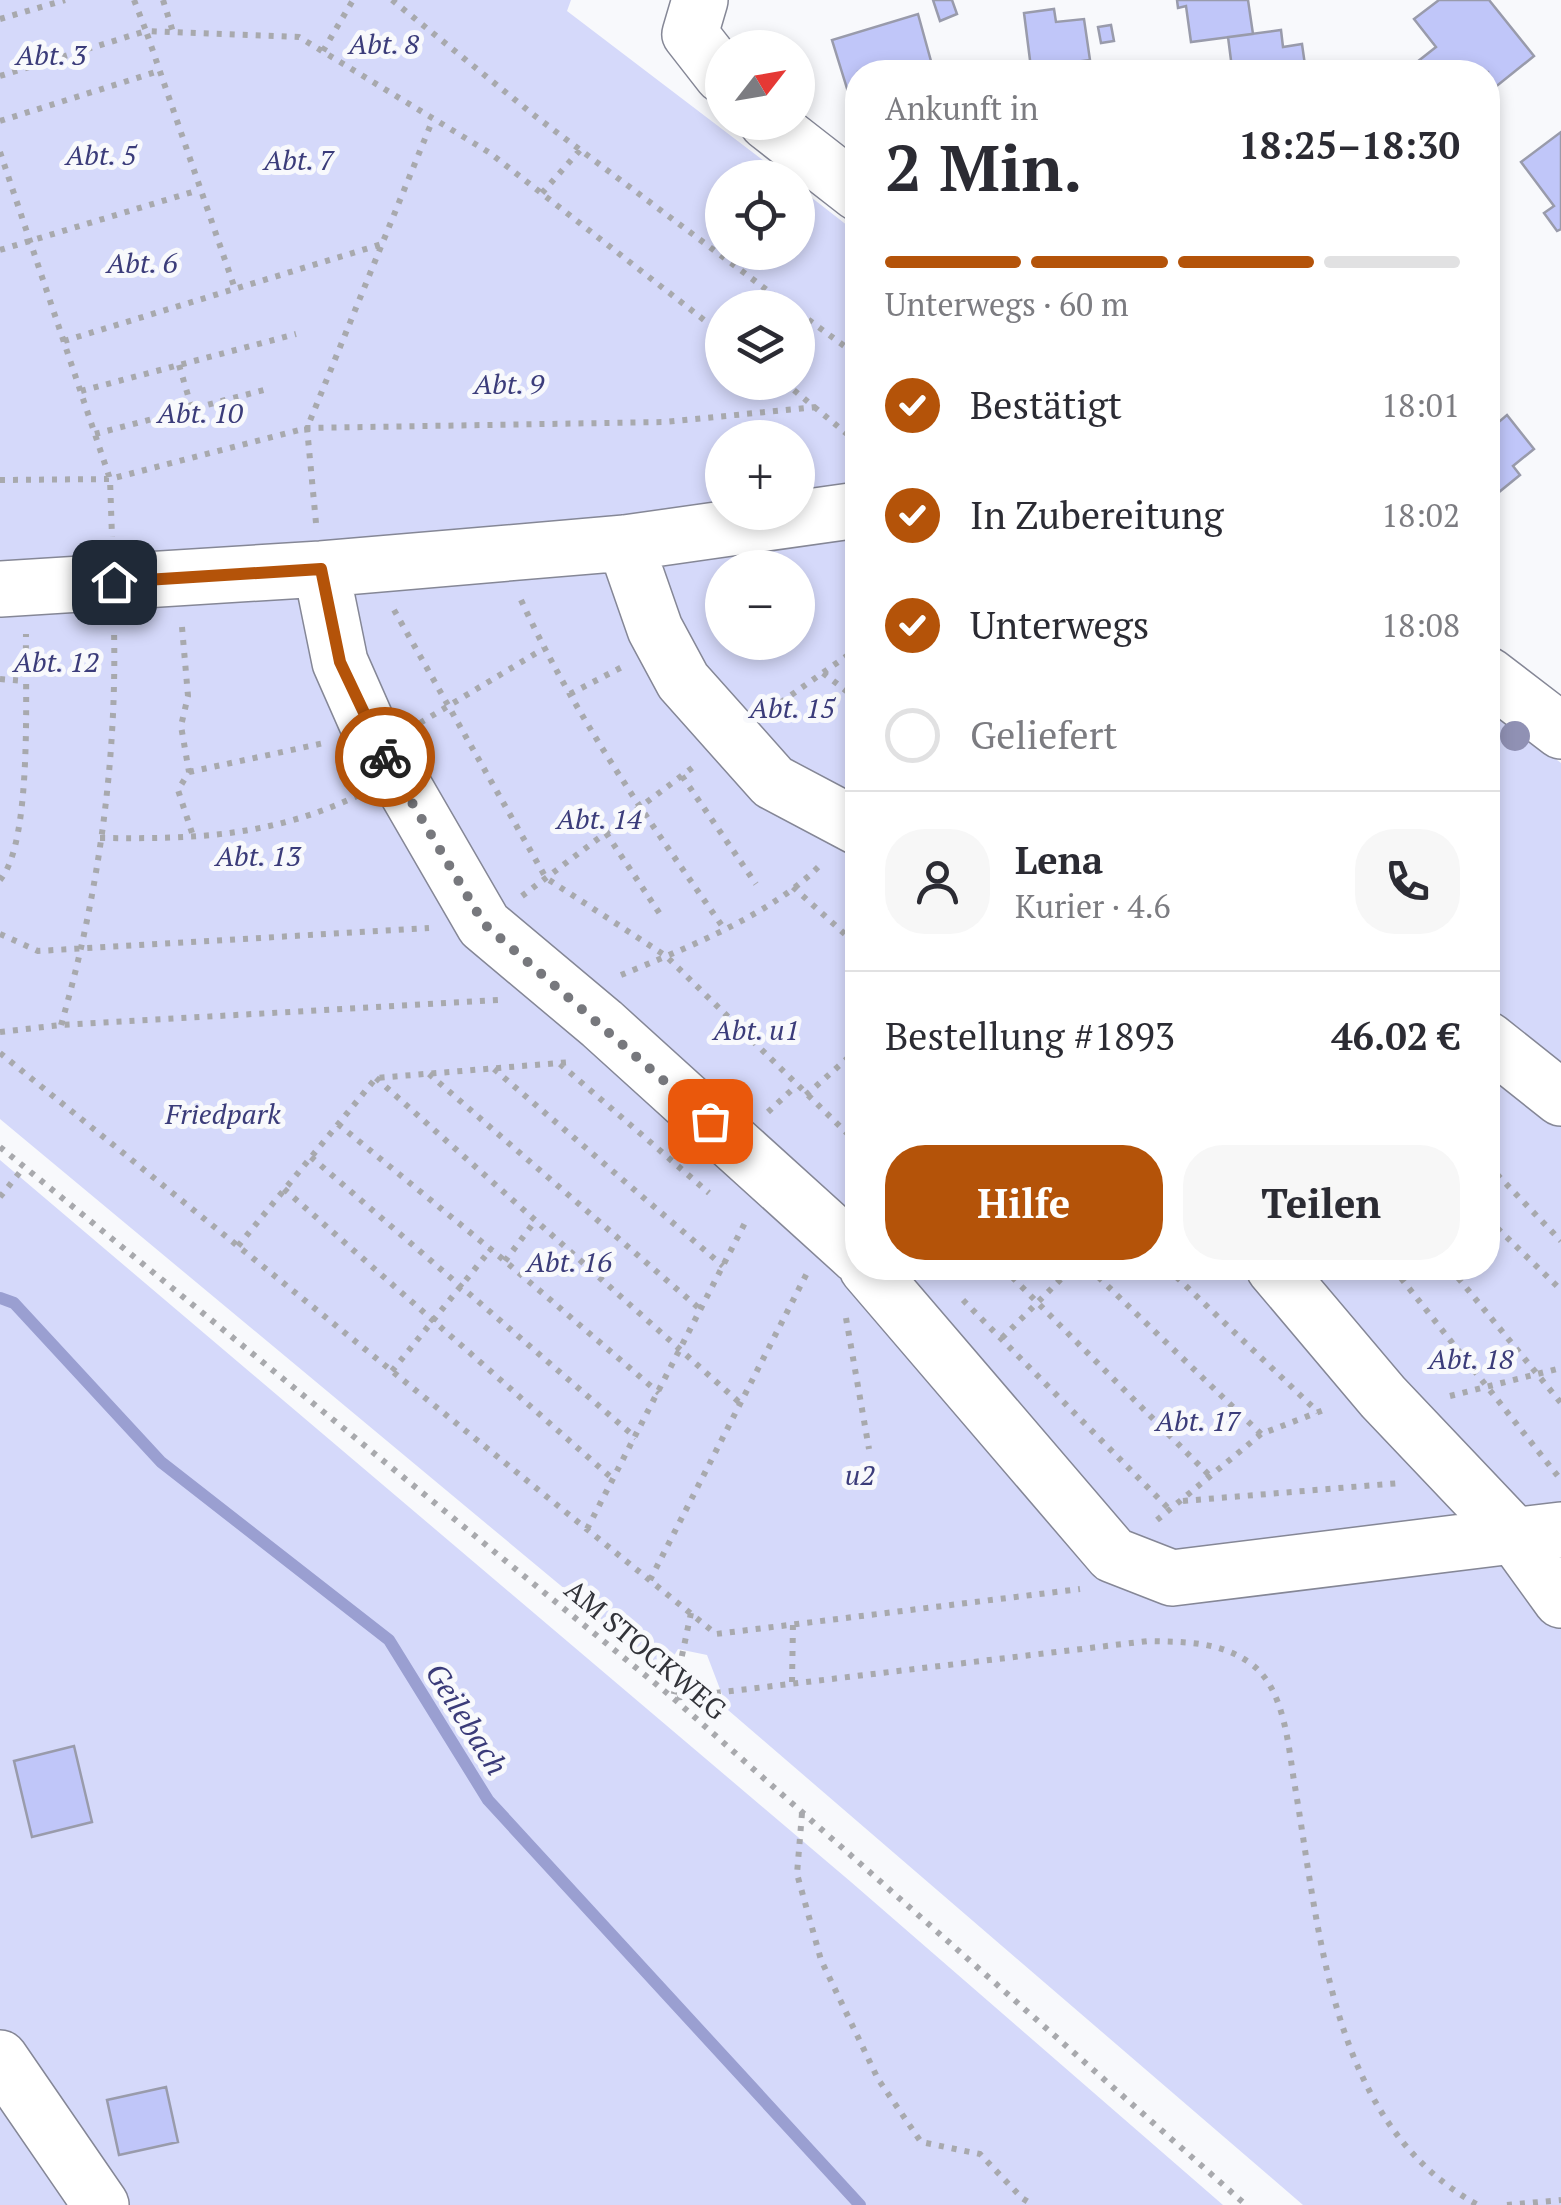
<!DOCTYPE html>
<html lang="de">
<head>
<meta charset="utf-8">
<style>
  :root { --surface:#fff; --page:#f7f7f7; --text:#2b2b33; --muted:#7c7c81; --line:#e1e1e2; --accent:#b45309 }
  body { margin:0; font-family:"PT Serif",serif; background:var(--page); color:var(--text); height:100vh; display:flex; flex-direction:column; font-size:38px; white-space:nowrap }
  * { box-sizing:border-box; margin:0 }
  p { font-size:32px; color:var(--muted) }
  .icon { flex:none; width:55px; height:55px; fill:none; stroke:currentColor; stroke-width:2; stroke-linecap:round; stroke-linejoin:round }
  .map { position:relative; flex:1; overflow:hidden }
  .side { position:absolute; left:845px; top:60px; width:655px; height:1220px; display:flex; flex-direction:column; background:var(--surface); border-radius:40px; box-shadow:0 5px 15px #0003 }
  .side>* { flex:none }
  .needle { width:65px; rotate:59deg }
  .tools { position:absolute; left:705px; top:30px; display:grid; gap:20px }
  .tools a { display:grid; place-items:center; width:110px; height:110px; border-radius:50%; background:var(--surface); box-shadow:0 5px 15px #0003; font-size:50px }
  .pin { position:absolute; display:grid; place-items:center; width:85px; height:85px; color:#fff; margin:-42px; border-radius:20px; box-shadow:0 5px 15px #0006 }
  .courier { position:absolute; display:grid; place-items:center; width:100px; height:100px; margin:-50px; border:8px solid #b45309; border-radius:50%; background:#fff; color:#222; box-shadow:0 2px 12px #0007 }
  .headline em { font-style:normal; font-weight:700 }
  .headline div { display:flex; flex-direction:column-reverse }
  .headline { display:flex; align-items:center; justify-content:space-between; height:170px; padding:0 40px }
  h1 { font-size:65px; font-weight:700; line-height:75px }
  .bar { display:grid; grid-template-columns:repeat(4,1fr); gap:15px 10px; align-content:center; height:120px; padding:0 40px }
  .bar i { height:12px; border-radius:8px; background:var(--line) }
  .bar .active { background:var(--accent) }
  .bar p { grid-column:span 4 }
  .line { display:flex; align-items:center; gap:25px; padding:0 40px; border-top:2px solid var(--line) }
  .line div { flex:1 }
  .round { display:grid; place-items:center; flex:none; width:105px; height:105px; border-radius:40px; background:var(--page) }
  ol { padding:0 40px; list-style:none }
  li { display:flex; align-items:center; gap:30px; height:110px }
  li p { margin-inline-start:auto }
  li .icon { padding:10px; border-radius:50%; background:var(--accent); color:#fff; stroke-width:4 }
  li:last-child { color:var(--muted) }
  li i { width:55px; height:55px; border:5px solid var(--line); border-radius:50% }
  .primary-button { display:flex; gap:20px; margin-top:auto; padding:20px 40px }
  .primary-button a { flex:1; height:115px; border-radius:40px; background:var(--accent); color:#fff; font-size:40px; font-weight:700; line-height:115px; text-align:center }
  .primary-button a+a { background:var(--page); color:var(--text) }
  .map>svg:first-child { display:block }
  .green { fill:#d5d9fa; fill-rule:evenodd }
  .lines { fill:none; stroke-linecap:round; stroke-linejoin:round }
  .stream { stroke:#9a9fd1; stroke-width:12 }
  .building { fill:#c0c6f9; stroke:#999bab; stroke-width:2.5 }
  .minor-casing { stroke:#858796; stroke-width:58 }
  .path { stroke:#a8a9ad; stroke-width:6; stroke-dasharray:5 8; stroke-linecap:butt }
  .minor { stroke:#fff; stroke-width:55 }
  .tree { fill:#9091b4 }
  .done { stroke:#77787d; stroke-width:10; stroke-dasharray:0 18 }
  .route { stroke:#b45309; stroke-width:12 }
  .labels { text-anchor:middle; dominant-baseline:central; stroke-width:10; stroke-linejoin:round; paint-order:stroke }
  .park-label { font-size:28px; font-style:italic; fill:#3b3c7a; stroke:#f8f9fc }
  .street-label { font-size:28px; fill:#323339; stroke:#f8f9fc }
  .water-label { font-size:30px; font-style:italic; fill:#3a3b79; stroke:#f8f9fc }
</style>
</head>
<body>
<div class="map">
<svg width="1561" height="2205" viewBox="0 0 1561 2205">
  <rect width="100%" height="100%" fill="#f8f9fc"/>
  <path class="green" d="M0,0H571L567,11L785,177L722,178V252H798V187L857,233L858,1268H1488V708L1561,763V2205H1303L728,1710L707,1655L678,1649L668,1666L655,1664L0,1119ZM722,308H798V382H722ZM722,438H798V512H722ZM722,568H798V642H722Z
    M0,1160L851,1882L1223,2205H122L0,2034Z
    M0,2081L83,2205H0Z"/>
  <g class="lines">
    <path class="stream" d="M0,1298L14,1303L161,1462L389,1640L488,1800L860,2205"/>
  </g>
  <path class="building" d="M933,0H952L957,14L940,21Z
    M1177,0H1248L1253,34L1191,42L1186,6L1178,8Z
    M1439,0H1489L1534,56L1488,93V72H1425L1417,62L1436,47L1414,19Z
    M1054,9L1056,22L1084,19L1090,60L1031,68L1024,13Z
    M918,14L934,72H858V124L832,40Z
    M1111,25L1114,41L1101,43L1098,27Z
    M1281,30L1283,47L1302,44L1306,72H1241V67L1232,68L1228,37Z
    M1561,132V229L1557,231L1544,213L1554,206L1521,162Z
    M1507,415L1534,449L1513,466L1520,475L1488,501V431Z
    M74,1746L92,1822L32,1837L14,1761Z
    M166,2087L178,2142L119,2155L107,2100Z"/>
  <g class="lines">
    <defs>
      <path id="minor" d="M700,0L690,34L722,75
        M767,122L858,193
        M625,543L655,629L683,681L773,782L858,827
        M321,569L340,662L366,721L484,925L602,1024L858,1256
        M0,589L321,569L625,543L858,510
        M1488,675L1561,731
        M1488,1040L1561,1098
        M867,1268L1113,1555L1172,1578L1561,1530
        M1274,1268L1383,1397L1514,1535L1561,1600
        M0,2058L101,2205"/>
    </defs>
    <use href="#minor" class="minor-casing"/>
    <path class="path" d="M134,0L146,31L299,37L490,153L722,334
      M163,0L173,32
      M392,0L535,116L791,308
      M0,19L65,0
      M323,51L353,0
      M0,76L146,31L235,289
      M0,121L159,71
      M0,152L110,479L112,537
      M542,193L580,150
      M0,250L199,190
      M798,312L858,356
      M64,341L382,244
      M179,365L192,409
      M784,382L858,443
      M81,391L296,334
      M95,434L268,389
      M0,480L110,479L307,428L665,422L816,407
      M316,523L307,428L433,119
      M521,600C575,717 651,824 725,930
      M394,610L546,878L666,956L858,1144
      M182,627L188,696L181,726L189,772L178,790L194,839
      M823,673L858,700
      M0,679L25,681
      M570,694L622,667
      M770,710L858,648
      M420,723L543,649
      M189,772L324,743
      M682,776L756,884
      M606,833L662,917
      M100,838C195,839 269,837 357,796
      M0,880C33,842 25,688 26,634
      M793,887L858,946
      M522,896L696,765
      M0,934L38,951L429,928
      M621,975C684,949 776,913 822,863
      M61,1025C98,898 117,762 114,630
      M0,1032L61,1025L498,1000
      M0,1053L716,1634L1080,1589
      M560,1064L709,1193
      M494,1069L723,1266
      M429,1074L701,1310
      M376,1078L740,1403
      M806,1095L858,1049
      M768,1112L796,1086
      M338,1124L505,1261L659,1393
      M0,1147L673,1698L1246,2205
      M311,1157L636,1438
      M1488,1165L1561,1241
      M284,1189L614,1480
      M0,1197L24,1167
      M1488,1219L1561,1290
      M238,1246L376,1078L571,1062
      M505,1261L535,1221
      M1003,1268L1211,1477
      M1089,1268L1261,1434
      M1167,1268L1318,1412
      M1393,1268L1561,1480
      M1450,1268L1561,1403
      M963,1300L1170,1510
      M846,1318L869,1449
      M1002,1338L1072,1268
      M392,1371L491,1249
      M1450,1396L1561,1368
      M1183,1501L1400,1483
      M1157,1520L1261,1434L1329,1408
      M587,1529L747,1219
      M650,1580L807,1273
      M691,1613L673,1698L1148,1641C1184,1642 1219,1641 1250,1663C1284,1687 1288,1743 1294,1781C1320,1930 1329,2123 1478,2205
      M792,1682L793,1624
      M802,1813L797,1874L821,1960L878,2079L921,2142L980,2154L1022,2198L1033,2205
      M1507,2205L1561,2200"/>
    <use href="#minor" class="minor"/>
  </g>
  <circle class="tree" cx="1515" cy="736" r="15"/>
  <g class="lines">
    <path class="done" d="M385,757L484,924L710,1121"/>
    <path class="route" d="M114,582L321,569L340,662L385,757"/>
  </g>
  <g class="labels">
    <g class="park-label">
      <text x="384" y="43">Abt. 8</text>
      <text x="51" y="54">Abt. 3</text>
      <text x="101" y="154">Abt. 5</text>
      <text x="299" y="159">Abt. 7</text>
      <text x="142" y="262">Abt. 6</text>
      <text x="509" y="383">Abt. 9</text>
      <text x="200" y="412">Abt. 10</text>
      <text x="56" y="661">Abt. 12</text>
      <text x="792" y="707">Abt. 15</text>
      <text x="599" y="818">Abt. 14</text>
      <text x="258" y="855">Abt. 13</text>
      <text x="756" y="1029">Abt. u1</text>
      <text x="223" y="1113">Friedpark</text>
      <text x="569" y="1261">Abt. 16</text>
      <text x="1471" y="1358">Abt. 18</text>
      <text x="1198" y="1420">Abt. 17</text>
      <text x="860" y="1474">u2</text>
    </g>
    <g class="street-label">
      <text transform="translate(646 1649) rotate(40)">AM STOCKWEG</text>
    </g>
    <g class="water-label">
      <text transform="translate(467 1719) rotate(58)">Geilebach</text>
    </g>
  </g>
</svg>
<div class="tools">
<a><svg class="needle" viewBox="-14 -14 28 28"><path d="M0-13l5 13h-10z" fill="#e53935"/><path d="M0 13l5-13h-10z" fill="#7c7c81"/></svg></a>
<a><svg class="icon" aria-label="locate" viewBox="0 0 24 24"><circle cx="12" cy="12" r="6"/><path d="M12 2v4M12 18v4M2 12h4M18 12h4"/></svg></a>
<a><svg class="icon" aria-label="layers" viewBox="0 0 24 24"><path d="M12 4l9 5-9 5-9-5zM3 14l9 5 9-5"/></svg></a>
<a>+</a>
<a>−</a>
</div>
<div class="pin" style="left:710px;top:1121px;background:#ea580c"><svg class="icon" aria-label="bag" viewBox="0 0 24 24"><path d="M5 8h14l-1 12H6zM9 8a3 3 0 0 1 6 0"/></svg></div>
<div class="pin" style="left:114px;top:582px;background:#1f2937"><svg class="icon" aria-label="home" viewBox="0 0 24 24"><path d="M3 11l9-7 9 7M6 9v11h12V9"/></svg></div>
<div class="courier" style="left:385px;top:757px"><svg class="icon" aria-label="bike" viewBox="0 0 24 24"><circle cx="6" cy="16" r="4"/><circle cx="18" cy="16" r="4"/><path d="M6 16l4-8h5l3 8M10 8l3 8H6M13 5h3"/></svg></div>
<section class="side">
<div class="headline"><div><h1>2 Min.</h1><p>Ankunft in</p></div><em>18:25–18:30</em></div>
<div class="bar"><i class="active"></i><i class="active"></i><i class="active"></i><i></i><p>Unterwegs · 60 m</p></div>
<ol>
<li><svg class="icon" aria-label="check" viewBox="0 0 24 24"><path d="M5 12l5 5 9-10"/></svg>Bestätigt<p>18:01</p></li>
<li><svg class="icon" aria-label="check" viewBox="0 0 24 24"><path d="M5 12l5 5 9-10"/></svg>In Zubereitung<p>18:02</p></li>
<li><svg class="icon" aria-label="check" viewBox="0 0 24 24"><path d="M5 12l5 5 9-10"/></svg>Unterwegs<p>18:08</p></li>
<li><i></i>Geliefert</li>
</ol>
<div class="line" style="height:180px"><a class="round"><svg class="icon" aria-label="person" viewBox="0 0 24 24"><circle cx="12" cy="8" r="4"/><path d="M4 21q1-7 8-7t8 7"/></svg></a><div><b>Lena</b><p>Kurier · 4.6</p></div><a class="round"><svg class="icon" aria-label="phone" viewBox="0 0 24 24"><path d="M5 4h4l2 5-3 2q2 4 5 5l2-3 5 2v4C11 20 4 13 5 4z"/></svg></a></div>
<div class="line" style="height:130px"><div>Bestellung #1893</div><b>46.02 €</b></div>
<div class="primary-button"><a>Hilfe</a><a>Teilen</a></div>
</section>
</div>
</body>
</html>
